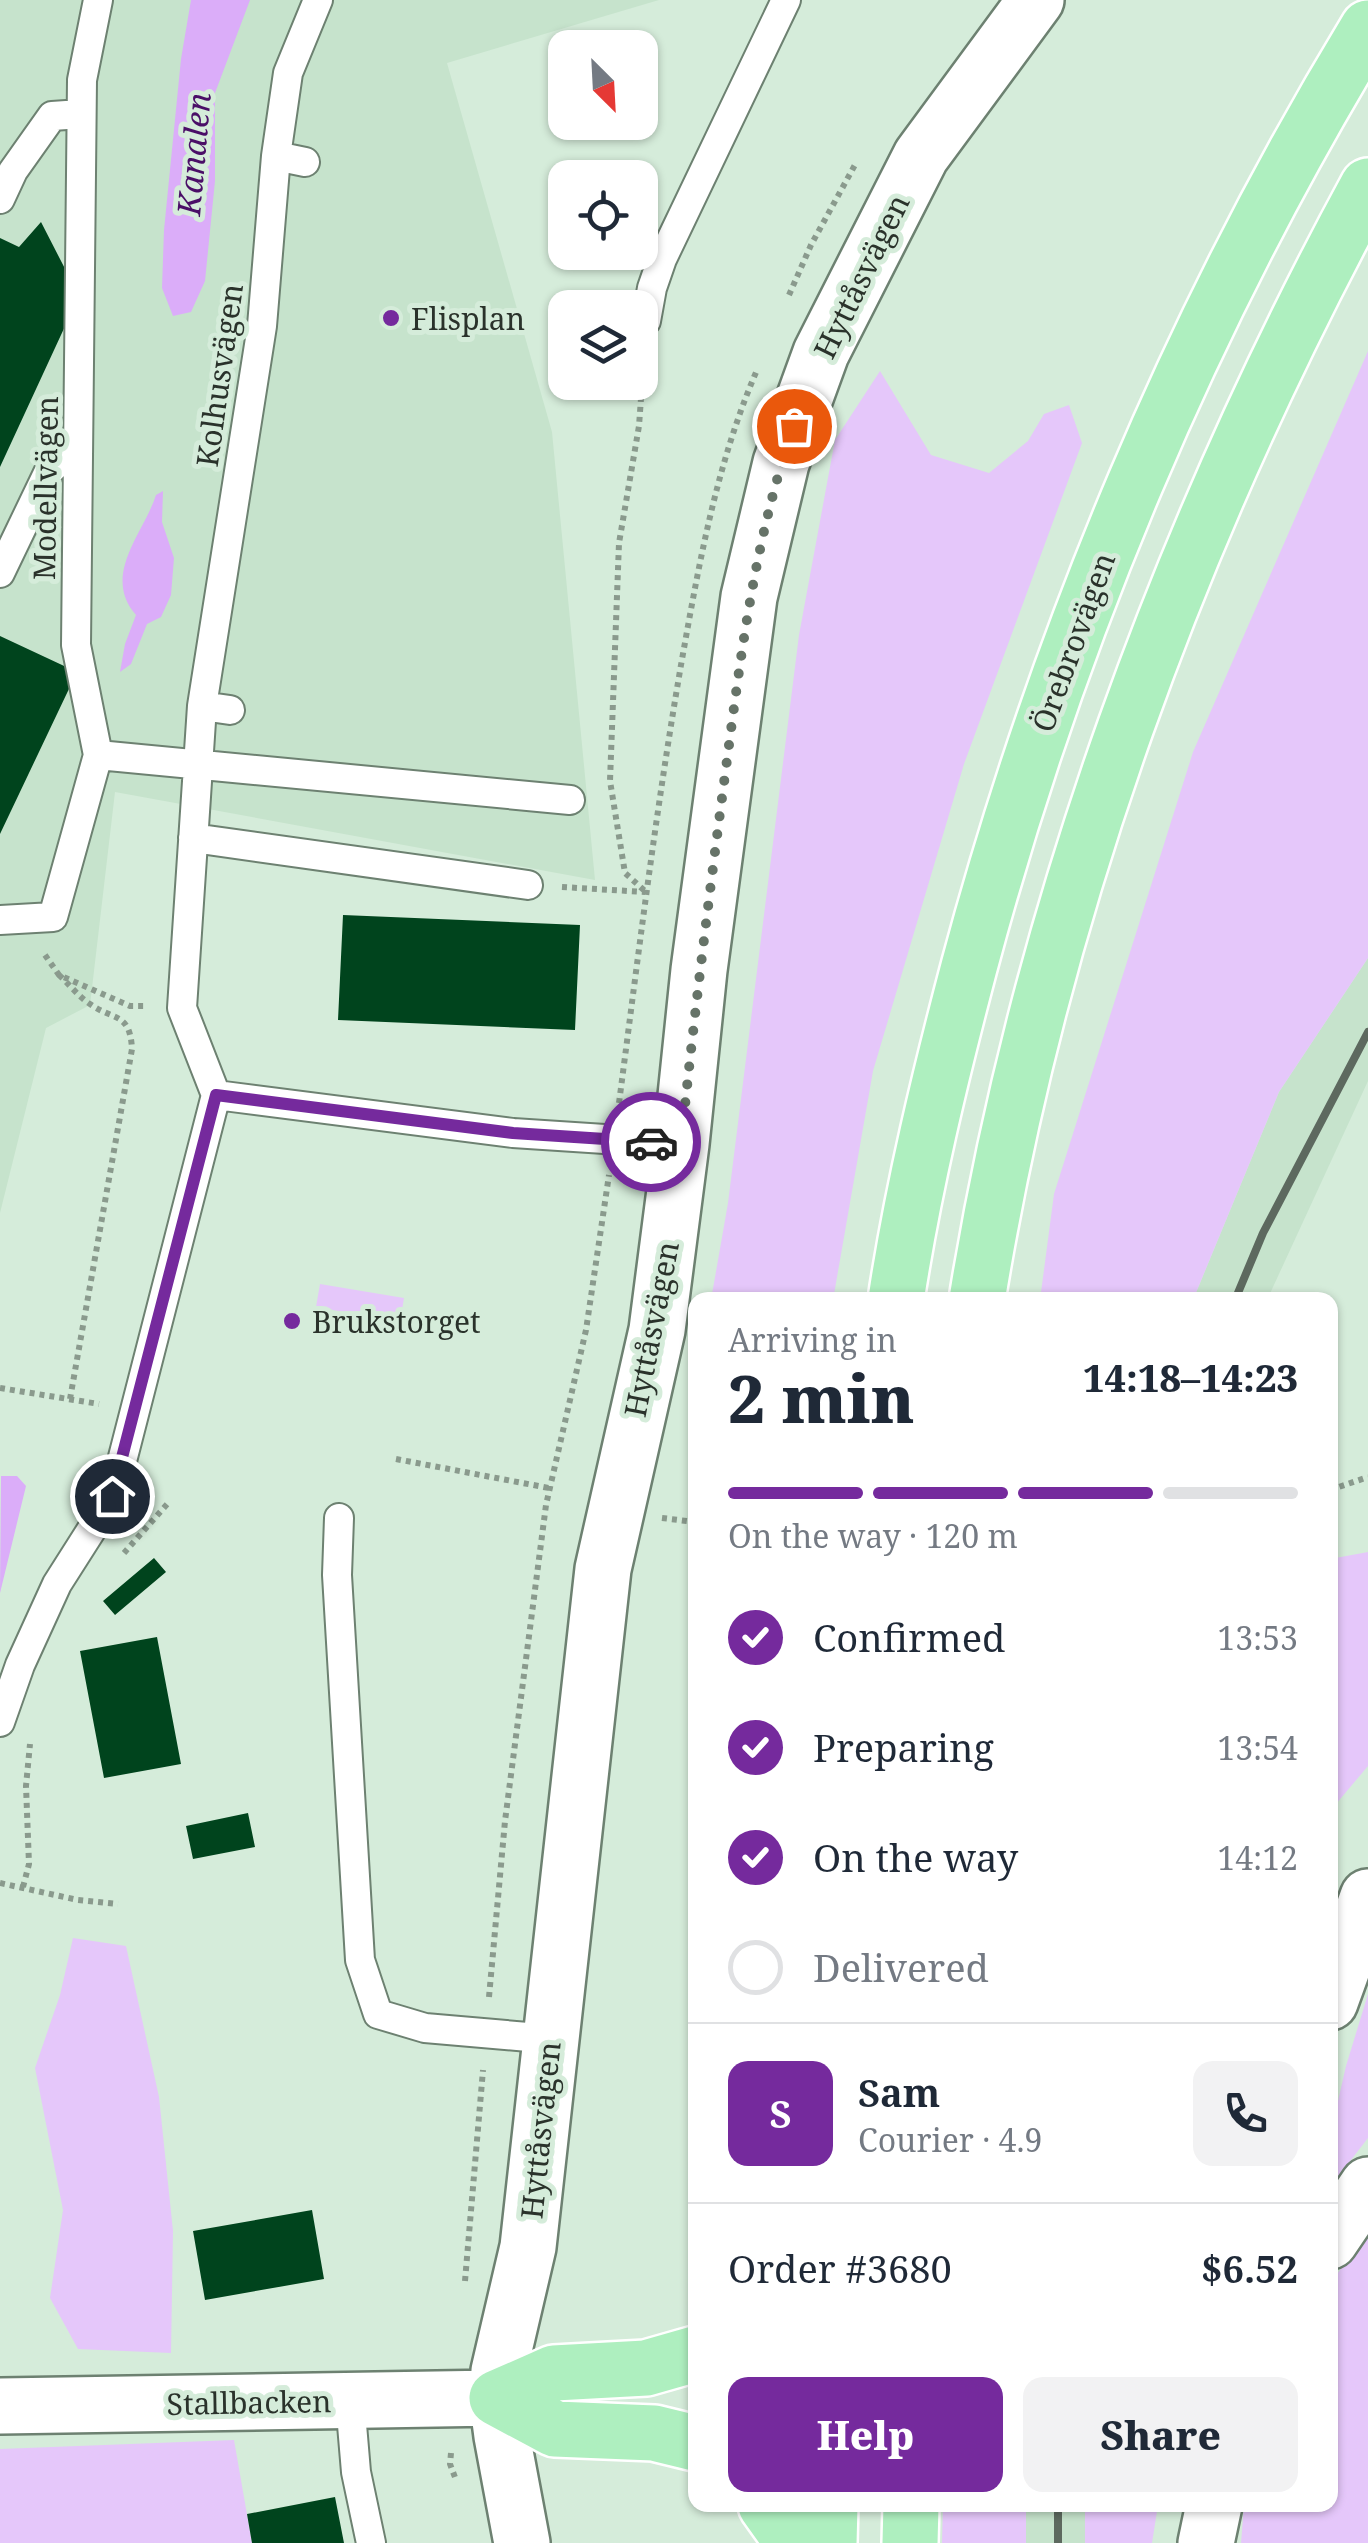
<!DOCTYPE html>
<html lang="en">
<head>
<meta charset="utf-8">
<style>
  :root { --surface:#fff; --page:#f2f2f3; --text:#1f2937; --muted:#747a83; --line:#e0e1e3; --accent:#752a9d }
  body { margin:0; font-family:"Noto Serif",serif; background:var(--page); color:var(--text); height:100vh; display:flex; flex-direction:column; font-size:38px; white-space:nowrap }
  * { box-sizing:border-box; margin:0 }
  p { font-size:32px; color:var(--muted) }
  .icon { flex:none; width:55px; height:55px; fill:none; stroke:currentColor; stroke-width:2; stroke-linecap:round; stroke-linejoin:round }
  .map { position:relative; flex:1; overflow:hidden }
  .side { position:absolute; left:688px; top:1292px; width:650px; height:1220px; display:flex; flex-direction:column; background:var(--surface); border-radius:20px; box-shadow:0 2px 8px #0004 }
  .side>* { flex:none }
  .needle { width:65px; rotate:156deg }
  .tools { position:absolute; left:548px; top:30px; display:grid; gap:20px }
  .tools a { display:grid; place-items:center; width:110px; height:110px; border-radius:20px; background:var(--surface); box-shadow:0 2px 8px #0004; font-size:50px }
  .pin { position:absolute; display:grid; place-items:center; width:85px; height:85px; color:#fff; margin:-42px; border:5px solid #fff; border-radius:50%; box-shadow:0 2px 10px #0007 }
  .courier { position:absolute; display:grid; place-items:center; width:100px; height:100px; margin:-50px; border:8px solid #752a9d; border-radius:50%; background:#fff; color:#222; box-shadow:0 2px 12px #0007 }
  .headline em { font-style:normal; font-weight:800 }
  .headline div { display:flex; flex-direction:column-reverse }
  .headline { display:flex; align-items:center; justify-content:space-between; height:170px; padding:0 40px }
  h1 { font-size:65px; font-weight:800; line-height:75px }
  .bar { display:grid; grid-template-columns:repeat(4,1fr); gap:15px 10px; align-content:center; height:120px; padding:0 40px }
  .bar i { height:12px; border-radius:8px; background:var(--line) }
  .bar .on { background:var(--accent) }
  .bar p { grid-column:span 4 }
  .line { display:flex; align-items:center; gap:25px; padding:0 40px; border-top:2px solid var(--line) }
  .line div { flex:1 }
  .round { display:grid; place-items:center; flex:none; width:105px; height:105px; border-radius:20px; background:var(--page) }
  ol { padding:0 40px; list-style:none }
  li { display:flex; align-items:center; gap:30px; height:110px }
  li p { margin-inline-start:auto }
  li .icon { padding:10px; border-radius:50%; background:var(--accent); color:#fff; stroke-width:4 }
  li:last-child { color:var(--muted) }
  li i { width:55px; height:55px; border:5px solid var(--line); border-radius:50% }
  .button { display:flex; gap:20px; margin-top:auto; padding:20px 40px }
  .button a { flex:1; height:115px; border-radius:20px; background:var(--accent); color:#fff; font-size:40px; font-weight:800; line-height:115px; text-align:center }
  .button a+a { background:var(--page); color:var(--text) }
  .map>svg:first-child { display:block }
  .built { fill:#c6e3cc }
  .green { fill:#e5c7fa }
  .water { fill:#dbadf9 }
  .building { fill:#00441d }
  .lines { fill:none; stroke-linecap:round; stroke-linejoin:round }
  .service-casing { stroke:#6d8171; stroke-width:32 }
  .minor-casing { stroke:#6d8171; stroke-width:60 }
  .tertiary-casing { stroke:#6d8171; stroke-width:60 }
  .trunk-casing { stroke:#fff; stroke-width:60 }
  .path { stroke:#8a9a8d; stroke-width:6; stroke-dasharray:5 5; stroke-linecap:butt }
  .service { stroke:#fff; stroke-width:28 }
  .minor { stroke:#fff; stroke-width:55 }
  .tertiary { stroke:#fff; stroke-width:55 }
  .trunk { stroke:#aeefbf; stroke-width:55 }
  .rail { stroke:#5d695f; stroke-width:8 }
  .done { stroke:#667368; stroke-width:10; stroke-dasharray:0 18 }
  .route { stroke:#752a9d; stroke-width:12 }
  .poi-dot { fill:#752a9d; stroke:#d5ecda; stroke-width:4 }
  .labels { text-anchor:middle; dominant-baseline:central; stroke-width:10; stroke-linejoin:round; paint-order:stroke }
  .street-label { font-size:30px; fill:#2a322b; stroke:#d5ecda }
  .poi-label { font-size:30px; fill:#2a322b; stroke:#d5ecda; text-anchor:start }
  .water-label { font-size:32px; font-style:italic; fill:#4a0e67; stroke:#d5ecda }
</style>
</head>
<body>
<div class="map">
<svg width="1368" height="2543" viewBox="0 0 1368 2543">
  <rect width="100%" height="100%" fill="#d5ecda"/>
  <path class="built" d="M0,0H659L447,63L552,432L595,880L115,792L90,1005L46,1028L0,1213Z
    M1368,958V1081L1267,1300H1193L1279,1092Z
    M1026,2505H1085V2543H1026Z"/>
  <path class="green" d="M1368,351V958L1279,1092L1193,1300H1040L1054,1194L1193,752Z
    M880,371L931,455L989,473L1028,441L1044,414L1069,405L1082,443L964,764L873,1071L833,1300H711L728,1203L799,635L835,440Z
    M320,1284L404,1298L400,1322L316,1307Z
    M1368,1552V1766L1330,1811V1559Z
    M73,1938L126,1946L159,2097L173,2231L171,2353L78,2349L50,2298L63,2210L35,2068L60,1995Z
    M1368,1994V2138L1330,2187V2136L1346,2066Z
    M1368,2231V2543H1241L1244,2505H1330V2284Z
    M234,2440L252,2543H0V2449Z
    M943,2505H1026V2543H942Z
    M1085,2505H1158L1152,2543H1085Z"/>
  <path class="water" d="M191,0H250L215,93V181L205,281L191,312L173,316L162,288L164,230L181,59Z
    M163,491L162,522L174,558L171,595L161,617L147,624L131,664L120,672L125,644L136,615C101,575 144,533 156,495Z
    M1,1476H17L26,1486L0,1593Z"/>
  <path class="building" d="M41,222L79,296L0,467V238L19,247Z
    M0,636L77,672L0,834Z
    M343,915L580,925L575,1030L338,1020Z
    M154,1558L166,1572L115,1615L103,1601Z
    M157,1637L181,1764L104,1778L80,1651Z
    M248,1813L255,1847L193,1859L186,1826Z
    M312,2210L324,2279L205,2300L193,2231Z
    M335,2497L344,2543H252L247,2514Z"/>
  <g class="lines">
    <defs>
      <path id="service" d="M276,156L305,162
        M0,199L13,171L52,116L81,114
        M646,321L652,288L662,259L786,0
        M0,573L49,471L78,442
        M202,706L230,710
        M98,755L570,800
        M193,838L528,885
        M0,920L53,917L98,755L76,645L82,80L98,0
        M216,1095L182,1008L202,706L262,326L276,156L288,73L318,0
        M339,1518L337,1575L360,1960L378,2014L425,2028L551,2039
        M0,1722L20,1665L57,1584L113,1496L216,1095L513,1133L681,1144
        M350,2401L356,2472L371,2543"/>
      <path id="minor" d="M1330,2241L1368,2185
        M0,2406L497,2398
        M522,2543L502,2436L497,2398L499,2371L528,2247L603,1569L657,1330L681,1144L699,970L749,597L781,463L821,353L921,156L1036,0"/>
      <path id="tertiary" d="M1330,2002L1368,1897
        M1206,2543L1214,2505"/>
      <path id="trunk" d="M896,1300C913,1188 940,1077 969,967C1057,638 1191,319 1368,28
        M977,1300C1040,911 1180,532 1368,186
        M497,2398L555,2429L654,2433L695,2443
        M497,2398L554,2373L646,2368L695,2354
        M766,2505L793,2543
        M829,2543L830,2505
        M910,2543L911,2505"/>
    </defs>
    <use href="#service" class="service-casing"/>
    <use href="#minor" class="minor-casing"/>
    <use href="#tertiary" class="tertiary-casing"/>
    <use href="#trunk" class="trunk-casing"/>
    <path class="path" d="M789,295L811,245L856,163
      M644,357L639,426L619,543L610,781L625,873L646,892
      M562,887L645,892
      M45,955L59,975L130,1006H146
      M59,975C69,984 79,997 90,1004C114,1021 130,1012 132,1049L70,1399
      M619,1103C638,957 656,810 681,665C699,564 716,465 757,370
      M0,1388L99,1404
      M396,1459L549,1488
      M1330,1490L1368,1477
      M662,1518L695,1522
      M124,1553L169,1502
      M0,1883L78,1900L118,1904
      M23,1887L29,1864L26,1786L30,1744
      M489,1997L505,1821L546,1505L586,1330L609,1175
      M465,2281L483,2070
      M451,2453L450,2464L456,2480"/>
    <use href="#service" class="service"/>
    <use href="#minor" class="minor"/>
    <use href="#tertiary" class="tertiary"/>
    <use href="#trunk" class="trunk"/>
    <path class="rail" d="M1235,1300L1263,1233L1368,1032
      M1058,2543V2505"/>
  </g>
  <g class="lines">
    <path class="done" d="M651,1142L681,1144C694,1016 710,888 727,760C742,647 756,534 794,426"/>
    <path class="route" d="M112,1496L216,1095L513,1133L651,1142"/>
  </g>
  <g class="poi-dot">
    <circle cx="391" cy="318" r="10"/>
    <circle cx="292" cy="1321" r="10"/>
  </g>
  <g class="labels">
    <g class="street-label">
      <text transform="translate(861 276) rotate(-64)">Hyttåsvägen</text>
      <text transform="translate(219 375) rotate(-82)">Kolhusvägen</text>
      <text transform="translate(45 488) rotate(-89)">Modellvägen</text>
      <text transform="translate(1073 642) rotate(-70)">Örebrovägen</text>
      <text transform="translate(651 1329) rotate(-79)">Hyttåsvägen</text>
      <text transform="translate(540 2130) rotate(-84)">Hyttåsvägen</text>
      <text transform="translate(249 2402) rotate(-1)">Stallbacken</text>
    </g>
    <g class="poi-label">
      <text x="411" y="318">Flisplan</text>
      <text x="312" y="1321">Brukstorget</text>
    </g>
    <g class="water-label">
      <text transform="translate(193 154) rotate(-85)">Kanalen</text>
    </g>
  </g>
</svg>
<div class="tools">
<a><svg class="needle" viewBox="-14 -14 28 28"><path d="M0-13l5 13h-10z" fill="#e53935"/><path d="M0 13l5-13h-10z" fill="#747a83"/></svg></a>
<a><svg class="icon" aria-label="locate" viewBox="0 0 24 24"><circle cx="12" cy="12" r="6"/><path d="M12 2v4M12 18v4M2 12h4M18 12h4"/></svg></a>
<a><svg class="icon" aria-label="layers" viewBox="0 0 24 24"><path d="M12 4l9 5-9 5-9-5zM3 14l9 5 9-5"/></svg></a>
</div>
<div class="pin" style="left:794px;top:426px;background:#ea580c"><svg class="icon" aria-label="bag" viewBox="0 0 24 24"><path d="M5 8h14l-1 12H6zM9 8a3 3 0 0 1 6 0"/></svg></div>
<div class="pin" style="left:112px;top:1496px;background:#1f2937"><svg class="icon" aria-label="home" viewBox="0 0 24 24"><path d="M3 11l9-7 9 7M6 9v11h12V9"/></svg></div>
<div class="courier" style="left:651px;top:1142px"><svg class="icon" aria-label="car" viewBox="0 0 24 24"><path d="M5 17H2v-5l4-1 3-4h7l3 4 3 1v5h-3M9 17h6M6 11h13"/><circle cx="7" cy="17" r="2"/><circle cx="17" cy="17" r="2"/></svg></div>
<section class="side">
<div class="headline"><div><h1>2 min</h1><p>Arriving in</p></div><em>14:18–14:23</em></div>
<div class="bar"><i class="on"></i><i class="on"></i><i class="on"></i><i></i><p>On the way · 120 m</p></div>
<ol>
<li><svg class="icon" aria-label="check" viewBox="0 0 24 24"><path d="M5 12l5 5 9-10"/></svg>Confirmed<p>13:53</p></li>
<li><svg class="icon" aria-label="check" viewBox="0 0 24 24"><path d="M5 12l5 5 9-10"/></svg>Preparing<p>13:54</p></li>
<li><svg class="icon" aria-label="check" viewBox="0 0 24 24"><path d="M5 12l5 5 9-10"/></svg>On the way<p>14:12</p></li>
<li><i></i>Delivered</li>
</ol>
<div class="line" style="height:180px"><b class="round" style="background:var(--accent);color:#fff">S</b><div><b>Sam</b><p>Courier · 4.9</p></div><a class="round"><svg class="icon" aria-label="phone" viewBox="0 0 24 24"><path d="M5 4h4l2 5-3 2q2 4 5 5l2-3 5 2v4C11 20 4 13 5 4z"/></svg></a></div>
<div class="line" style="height:130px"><div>Order #3680</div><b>$6.52</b></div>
<div class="button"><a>Help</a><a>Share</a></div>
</section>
</div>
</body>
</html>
